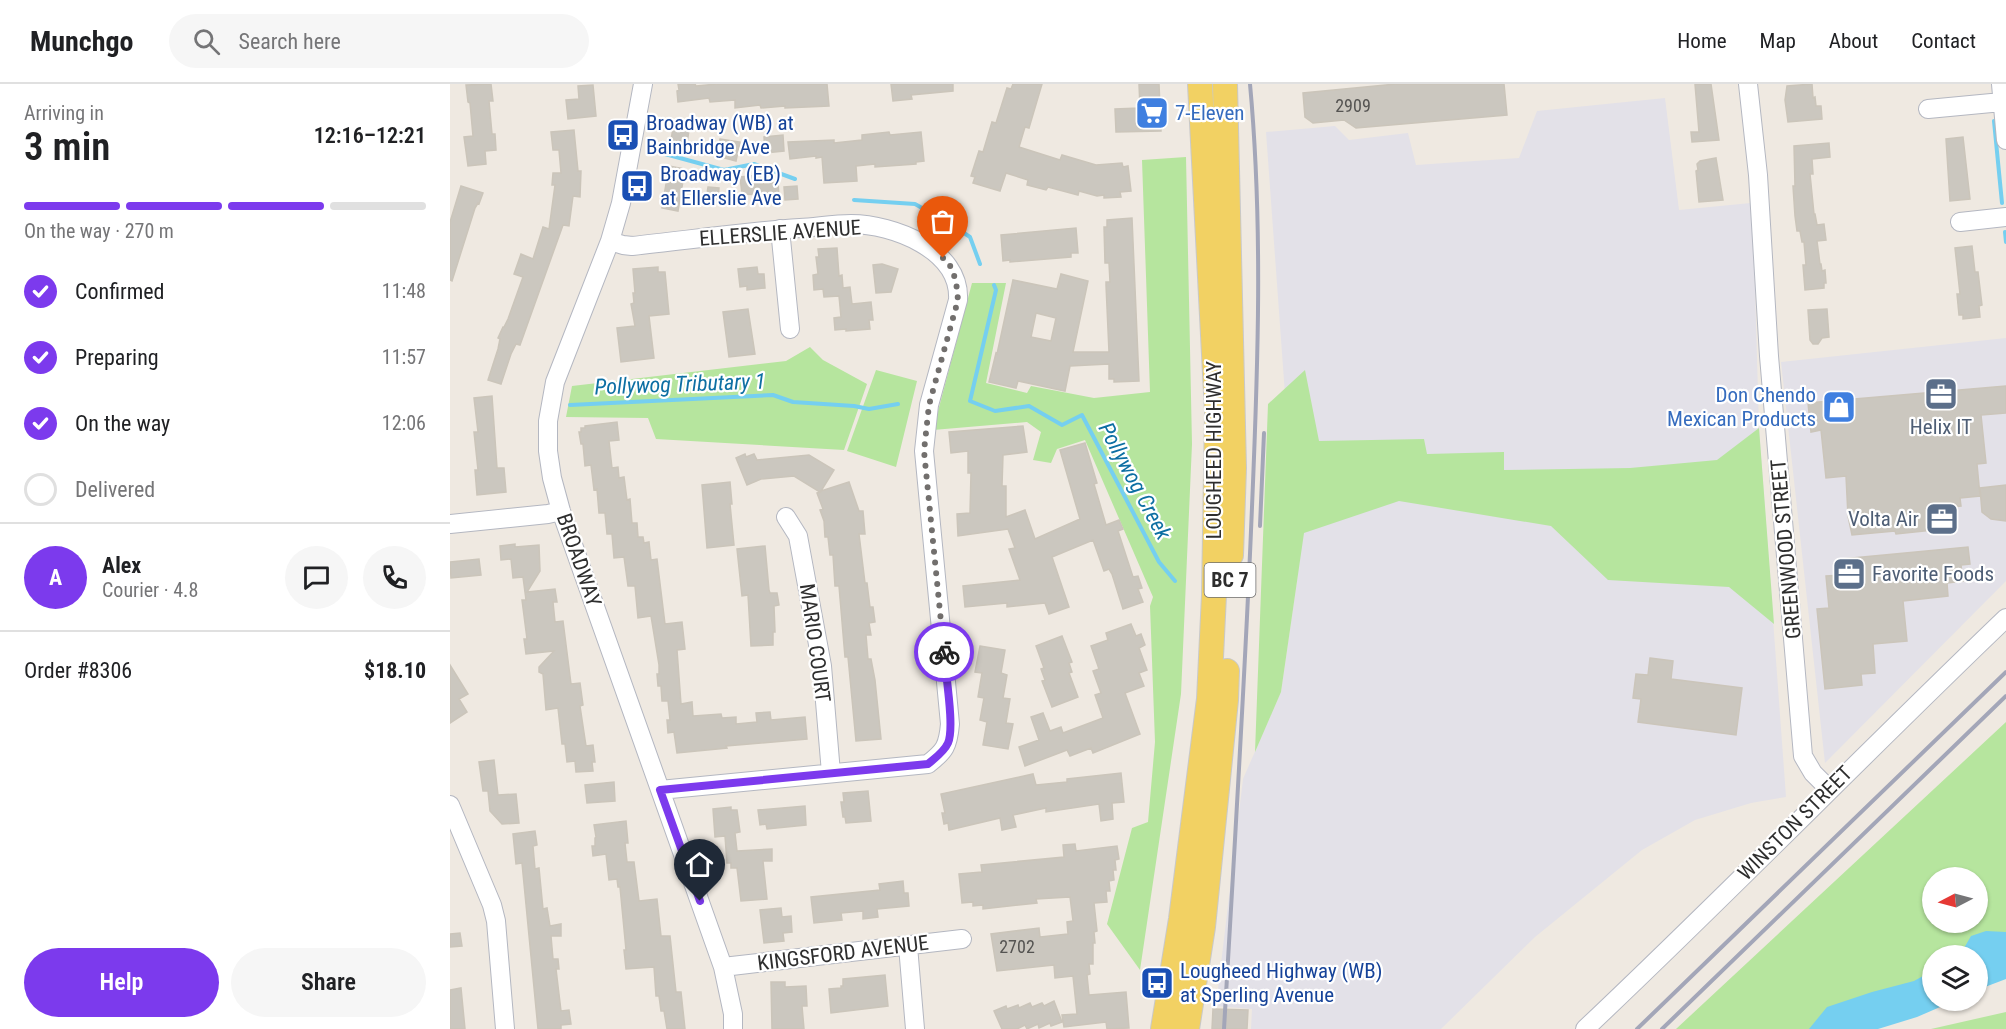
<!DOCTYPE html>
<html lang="en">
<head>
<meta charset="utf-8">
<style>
  :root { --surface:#fff; --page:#f6f6f6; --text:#202124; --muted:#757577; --line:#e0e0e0; --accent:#7c3aed }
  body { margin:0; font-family:"Roboto Condensed",sans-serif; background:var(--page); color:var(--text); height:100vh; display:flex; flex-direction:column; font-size:22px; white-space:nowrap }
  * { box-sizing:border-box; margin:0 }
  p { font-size:20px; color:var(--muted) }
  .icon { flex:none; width:33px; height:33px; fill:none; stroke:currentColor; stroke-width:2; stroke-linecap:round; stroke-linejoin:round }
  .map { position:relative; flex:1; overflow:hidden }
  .panel { display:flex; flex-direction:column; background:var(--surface); width:450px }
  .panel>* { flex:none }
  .needle { width:39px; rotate:264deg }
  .fabs { position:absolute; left:1472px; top:783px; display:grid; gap:12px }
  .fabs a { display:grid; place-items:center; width:66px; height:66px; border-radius:50%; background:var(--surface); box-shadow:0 2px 4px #0004; font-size:30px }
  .pin { position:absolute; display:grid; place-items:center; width:51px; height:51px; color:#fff; margin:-62px -26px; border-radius:50% 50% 50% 0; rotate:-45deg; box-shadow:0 0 6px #0007 }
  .pin .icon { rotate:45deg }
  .courier { position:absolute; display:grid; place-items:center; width:60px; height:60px; margin:-30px; border:4px solid #7c3aed; border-radius:50%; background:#fff; color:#222; box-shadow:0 2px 8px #0007 }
  .summary em { font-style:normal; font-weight:600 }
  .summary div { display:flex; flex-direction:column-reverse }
  .summary { display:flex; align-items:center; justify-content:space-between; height:102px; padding:0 24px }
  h1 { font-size:39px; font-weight:600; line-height:45px }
  .bar { display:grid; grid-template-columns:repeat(4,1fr); gap:9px 6px; align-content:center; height:72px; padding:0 24px }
  .bar i { height:8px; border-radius:4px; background:var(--line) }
  .bar .selected { background:var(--accent) }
  .bar p { grid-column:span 4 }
  .line { display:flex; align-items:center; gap:15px; padding:0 24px; border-top:2px solid var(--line) }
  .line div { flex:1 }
  .round { display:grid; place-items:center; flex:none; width:63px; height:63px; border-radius:32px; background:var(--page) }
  ol { padding:0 24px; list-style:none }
  li { display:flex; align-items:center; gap:18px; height:66px }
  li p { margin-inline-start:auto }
  li .icon { padding:6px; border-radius:50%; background:var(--accent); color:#fff; stroke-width:4 }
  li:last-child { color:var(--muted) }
  li i { width:33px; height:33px; border:3px solid var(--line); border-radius:50% }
  .button { display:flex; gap:12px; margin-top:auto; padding:12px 24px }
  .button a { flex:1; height:69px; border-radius:36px; background:var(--accent); color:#fff; font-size:24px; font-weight:600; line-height:69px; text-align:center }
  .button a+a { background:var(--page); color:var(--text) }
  header { display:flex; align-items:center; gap:36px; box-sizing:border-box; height:84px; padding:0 30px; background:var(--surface); border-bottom:2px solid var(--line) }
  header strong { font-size:28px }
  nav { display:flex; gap:33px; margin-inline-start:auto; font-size:21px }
  .search { width:420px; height:54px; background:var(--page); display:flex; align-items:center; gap:15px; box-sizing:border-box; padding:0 21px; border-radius:33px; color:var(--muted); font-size:22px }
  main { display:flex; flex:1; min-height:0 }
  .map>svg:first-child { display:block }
  .industrial { fill:#e3e1e8 }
  .green { fill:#b6e59e; fill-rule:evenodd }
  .water { fill:#75cff0 }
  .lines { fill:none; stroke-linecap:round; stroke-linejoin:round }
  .stream { stroke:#75cff0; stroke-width:4 }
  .building { fill:#cbc7bf; stroke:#cbc5ba; stroke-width:1.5; fill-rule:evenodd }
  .minor-casing { stroke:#b4b7c1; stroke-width:20 }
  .major-casing { stroke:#c9c9c9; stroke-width:26 }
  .minor { stroke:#fff; stroke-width:18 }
  .major { stroke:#f2d163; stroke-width:24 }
  .rail { stroke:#a3a6b8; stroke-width:4 }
  .done { stroke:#726f6d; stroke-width:6; stroke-dasharray:0 10.8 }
  .route { stroke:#7c3aed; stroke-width:8 }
  .labels { text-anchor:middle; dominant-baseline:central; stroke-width:4.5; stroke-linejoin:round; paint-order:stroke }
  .number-label { font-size:18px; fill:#555452 }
  .shield { fill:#fff; stroke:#6d6d6d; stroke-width:1.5 }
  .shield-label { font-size:20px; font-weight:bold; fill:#2e2e2e }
  .shop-label { font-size:21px; fill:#366cbe; stroke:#fff; text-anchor:start }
  .transit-label { font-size:21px; fill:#164399; stroke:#fff; text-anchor:start }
  .street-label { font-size:21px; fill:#2e2e2e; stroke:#fff }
  .service-label { font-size:21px; fill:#4e5e75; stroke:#fff }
  .water-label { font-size:22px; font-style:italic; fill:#0d6fa3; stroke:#fff }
</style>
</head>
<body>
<header>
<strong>Munchgo</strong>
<div class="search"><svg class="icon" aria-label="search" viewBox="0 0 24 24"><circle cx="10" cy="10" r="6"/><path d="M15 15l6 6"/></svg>Search here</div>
<nav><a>Home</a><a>Map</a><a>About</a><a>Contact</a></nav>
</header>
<main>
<section class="panel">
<div class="summary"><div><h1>3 min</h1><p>Arriving in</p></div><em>12:16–12:21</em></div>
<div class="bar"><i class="selected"></i><i class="selected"></i><i class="selected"></i><i></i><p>On the way · 270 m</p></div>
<ol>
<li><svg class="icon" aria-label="check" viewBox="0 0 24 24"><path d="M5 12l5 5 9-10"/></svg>Confirmed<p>11:48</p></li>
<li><svg class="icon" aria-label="check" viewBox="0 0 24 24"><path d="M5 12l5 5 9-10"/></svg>Preparing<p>11:57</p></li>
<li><svg class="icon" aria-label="check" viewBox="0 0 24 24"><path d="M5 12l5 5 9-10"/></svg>On the way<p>12:06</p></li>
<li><i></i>Delivered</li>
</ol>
<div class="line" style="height:108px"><b class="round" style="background:var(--accent);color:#fff">A</b><div><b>Alex</b><p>Courier · 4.8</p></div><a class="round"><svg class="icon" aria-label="chat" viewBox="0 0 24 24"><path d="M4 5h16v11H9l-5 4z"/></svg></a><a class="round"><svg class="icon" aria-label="phone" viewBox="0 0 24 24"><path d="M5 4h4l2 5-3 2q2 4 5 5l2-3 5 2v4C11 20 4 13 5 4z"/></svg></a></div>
<div class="line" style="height:78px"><div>Order #8306</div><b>$18.10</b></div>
<div class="button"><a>Help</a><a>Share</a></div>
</section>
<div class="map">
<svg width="1556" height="945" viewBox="0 0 1556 945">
  <rect width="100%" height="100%" fill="#efe9e1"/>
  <path class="industrial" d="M1215,14L1229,126L1301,119L1303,133L1309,344L1336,713L1301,719L1245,736L1192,766L1085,853L991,945H801L802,925L766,922L793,695L831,608L848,490L816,48L885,42L899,56L958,49L966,81L1069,74L1087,27Z
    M1556,254V497L1375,679L1331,278Z"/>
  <path class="green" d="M736,73L742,360L731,610L690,886L657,840L682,744L698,738L705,658L700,522L703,513L635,356L607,365L601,379L583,376L591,348L577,338L483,346L522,199H556L536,299L577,309L581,302L644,314L700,308L692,76Z
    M360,263L373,276L417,300L394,366L206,355L198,334L116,333L122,302L336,277Z
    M426,286L467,297L446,383L397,367Z
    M855,286L869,357L974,355L977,370L1054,368V386L1180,384L1267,376L1309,344L1324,540L1279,503L1158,496L1101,442L949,417L854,449L831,608L805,668L818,320Z
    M1556,638V857L1525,871L1482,872V893L1367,945H1226ZM1482,794H1527V838H1482Z
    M1556,928V945H1481Z"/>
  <path class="water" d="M1536,847L1556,848V895L1527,906V872L1510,871L1521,852Z
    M1482,887V916L1504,917L1467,933L1428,945H1359L1377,923L1422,908L1464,897Z"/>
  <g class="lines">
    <path class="stream" d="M1544,37L1552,119
      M215,70L274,86L304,80L345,95
      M404,116L465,120L502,141L520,153L530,180
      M1555,148L1556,158
      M544,201L546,206L520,317L545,327L579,322L612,341L632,331L709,478L725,497
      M120,321L323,311L343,318L404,322L419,325L448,320"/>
  </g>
  <path class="building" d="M41,0L43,17H39L42,50H45L46,66L35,67L36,80L18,82L14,53L23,52L20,19L18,18L16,1Z
    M228,0H245L246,2L267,0H377L379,22L335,24V22L311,24L310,21L285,24V16L260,18L259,14L228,18L227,7L229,6Z
    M441,0H503V7L461,11L462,15L443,17Z
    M563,0H592L579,44L575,43L569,63L610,76L612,71L646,81L672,79L673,83L678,82L681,107L670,108L671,113L654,114V111L647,112L629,107L628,111L598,103L596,106L577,101L578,96L556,89L550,107L523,99L525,93L521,92L529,67L533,68L542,38L546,39L557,4L561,5Z
    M689,0H709L711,47L666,48L665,25L690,24Z
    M946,0H1054L1057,31L906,44L894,36L863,39L855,33L853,9Z
    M1245,0H1261L1269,56L1242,58L1241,48H1249Z
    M1362,0L1363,14L1365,13L1366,22H1371L1372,35L1338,38L1335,16L1337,2Z
    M143,1L146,32L118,35L116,16L129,15L128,2Z
    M224,38L240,40L237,59L221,56Z
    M124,46L128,87H131L130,113L123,112L119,142L113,141L70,261L66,260L61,270L51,300L38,296L48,265L50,255L48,254L53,243H54L58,235L73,193L64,190L71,170L83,175L93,143L99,145L105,101H102L103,89H111L109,66H103L101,48Z
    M439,48L440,51L471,48L474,77L466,78V80L425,83V80L406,82L407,97L374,99L372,73L366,74V72L340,75L338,58L384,56V59L412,56V51Z
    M333,51L334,67L315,69L314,53Z
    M1513,53L1520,115L1500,117L1496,55Z
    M270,55L290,58L286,77L267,72Z
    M1379,59L1380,73L1362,75L1363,90H1360L1364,130H1365L1367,141L1374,140L1376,156L1367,157L1370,180H1371L1372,187L1375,186L1376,199H1374V204L1355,206L1353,181H1356L1354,158H1352L1350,147H1347L1345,132L1343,102H1345L1344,62Z
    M1266,74L1273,116L1249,118L1246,87L1248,86L1247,80L1250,77Z
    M219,82L235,85L228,127L212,124Z
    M310,91L311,100L328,98L329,112L316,113V111L292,110L290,93Z
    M11,102L33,109L29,120L28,119L25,124L2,197L0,196V138Z
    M347,102L348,115L335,116L334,103Z
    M258,103L269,104L268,118L256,116Z
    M682,134L689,297L664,298V295H659V280L620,282L615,307L568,297L566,304L539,298L546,269L547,270L563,196L607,205L611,190L638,197L623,268H659L656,201V198H660L659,179H655L654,143H657V136ZM586,229L606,234L601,257L581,253Z
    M626,144L628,169H621V173L560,178V176L553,177L551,151Z
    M1522,162L1525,188H1528L1532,221L1529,222L1530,233L1513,235V231H1509L1507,210H1510L1505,164Z
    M387,164L389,192L392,191L393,204L400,203L402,220L421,218L423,236H419L420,245L396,247V245L385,246L384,234L391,233L389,212L374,213L373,205L364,206L363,191L368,190L366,173H369L368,165Z
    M432,180L448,185L441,208L426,209L423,181Z
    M208,183V188H215L219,230L199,232L204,274L171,278L167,244L185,242L181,220L184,219L183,209H185L183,185Z
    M307,183L308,190H314L315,204L297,206V202L290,203L288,185Z
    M298,225L305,270L279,273L273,228Z
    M1377,225L1379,253L1372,254L1368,260H1363L1360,256L1358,226Z
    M1556,302V329L1531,331L1536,379L1527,380L1530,412L1510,414L1511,422L1501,423L1503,441L1483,443V446L1446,450L1445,447L1402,451L1398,432L1396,392L1376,394L1371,346L1361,348L1358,319Z
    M42,312L47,384H54L56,408L27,411L25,386H28L24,348H28L24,314Z
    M167,338L169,356L159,357L162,384L168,383L169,394L174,393L177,416L180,415L182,439H187L188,453H193L194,459L199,458L201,476L207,475L215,540L232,538L235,565L227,566L231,620L242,618L243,632L271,630L272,634L286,633V640L307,638L306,629L320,628L321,636L355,633L357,655L276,662L277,664L227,669L224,648L218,649L217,636H220L218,617H212L211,602H208L207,590H209V581L201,532L188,534L185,502H178L174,473L164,474L162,450H157L155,429H149L147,405L144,406L141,381L135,382L133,360H131L129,348H131V344H135V342Z
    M573,342L577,368L553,371L552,402H556V433L575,426L585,455L630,435L610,366L635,359L647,399L644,400L656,441L669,436L673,445L668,447L683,493L688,492L692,504L688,505L693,518L673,525L662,490L659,485L654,487L643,456L602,473L619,523L599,530L595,519L557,523V519L515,523L513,502L570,496L559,465L565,464L558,445L508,452L507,430L520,429L521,389H518V367L501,369L499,348Z
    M295,370L296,373L304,370L307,376L359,371L384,386L371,407L399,398L409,427H413L415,450H409L415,499H417L420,523H423L425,538L419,539L421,551H416L418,575H421L425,596L431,655L406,657L398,573H395L389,502H385L383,471H380L378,453H375L374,437L370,426L373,425L367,409L370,408L344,392L311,395L297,401L286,374Z
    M280,398L282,420H280L284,461L257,464L252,401Z
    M1556,401V437L1541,435L1532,428L1530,404Z
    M65,460V463L89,461L90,487L77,508L105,505L107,518H103L105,538L113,537L121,600L130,599L133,621L130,622L136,662L143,661L145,678H142L143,687L126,688L125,677L117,678L115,660H112L108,624L96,626L93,590L89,588V583L104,567L76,570L74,555H77L72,516H76L73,493L63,494L61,475L51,476L50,462Z
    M315,462L319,506L320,509H327L329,521L324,522L325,548H323V561L301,562L298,511L292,512L287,465Z
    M1518,463L1520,480L1511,481L1513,497L1497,499L1498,512L1453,517L1457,557L1423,560L1425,589L1411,590L1412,601L1375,605L1367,525L1379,524L1376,492L1393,491L1392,475Z
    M29,475L31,491L1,494L0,478Z
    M681,540L686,552L691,550L695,561L689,564L697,586L689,589L694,602L675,609L690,650L643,669L641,664L620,672L617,666L575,682L569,663L589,656L581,633L593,629L600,647L611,643L613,649L653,634L645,611L651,609L643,587L649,585L641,562L658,556L656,549Z
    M612,552L622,578L619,579L622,588L619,589L628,613L602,623L592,597L595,596L591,585L594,584L586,562Z
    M530,562L555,566L551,589L557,591L553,614L560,615L556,639L563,640L558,665L533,661L537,638L530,636L534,614L528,613L532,589L525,588Z
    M1200,574L1223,577L1221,595L1292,604L1286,651L1188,638L1191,615L1183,614L1186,590L1198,591Z
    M0,581L18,610L9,615L17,628L0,639Z
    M44,676L48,711L66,710L69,739L52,740L40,727L38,707H33L29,678Z
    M671,689L674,718L662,719L663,735L651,737L649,720L596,728V724L563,731L566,743L552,746L550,734L499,746L498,739L494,740L492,729H495L491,710L583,690L586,701L617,698V695Z
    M164,698L165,717L137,719L135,701Z
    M418,707L421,737L396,739L395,733H393L391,718H394L393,709Z
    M355,722L356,741L317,745L316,740L310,741L308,726Z
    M281,723V726H287L290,748L285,749L287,767L322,765V777H313L317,815L291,817L287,784H281V779H277L275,752L265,753L263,725Z
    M176,737L178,759H175L177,778H184L189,817L207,815L211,852H220L226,908H231L235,945H217L214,927H211L209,912H206L204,883L176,885L174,866H176L170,803H168L167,795L159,796L156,770L143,772L142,762H145V754L146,753L144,741Z
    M85,747L87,761L83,762L85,785L89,784L93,825L97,824L100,842L111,840V852H101L103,875H108L109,885H106L111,927L119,926L121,940L111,941V945H88L72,779L66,780L63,750Z
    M625,760L626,767L667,762L669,775L665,776L666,786H663L664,796L659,797L660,807H656L657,818L644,819L647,847L644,848L645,859H643V880H639L640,890L637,891L639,911L676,908L679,944L657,945L656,938L614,943L612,931L627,930L623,892L605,894L604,881L547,887L541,850L589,844L590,853L618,850L617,838L623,837L620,813L586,815L587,819L533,825V821L523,822V818L512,819L509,790L532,788L531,781L614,773L613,761Z
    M453,797L454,809H458L459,822L427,825L428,833L413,835V827L391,829L392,836L364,839L361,813L430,806L429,800Z
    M331,824L332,833L341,832L342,848L333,849L334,857L314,859L310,826Z
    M10,849L12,862L0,863V850Z
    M435,891L438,922L381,929L379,905L391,904V902H393V895Z
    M321,898H335V903L356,902L357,922H352L354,945H322Z
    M11,904L15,945H0V906Z
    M604,917L612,938L601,942L600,939L589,944L588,940L577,945L575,941L567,945H552L544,927L556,922L557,925L568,921L569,924L580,919L582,923L592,919L594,922Z
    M763,925L798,926L797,945H762Z"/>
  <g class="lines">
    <defs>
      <path id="minor" d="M193,0L171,119L160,157L105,298L98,337V367L102,394L111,427L273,883L283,930V945
        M1298,0L1308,91L1319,272L1353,672L1363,689L1379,705
        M1551,0L1556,56
        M1478,25L1552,18
        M1510,138L1556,133
        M330,145L340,245
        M160,157L173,161L182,162C238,156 294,148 350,144C367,143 384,140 401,140C443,140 511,166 508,216L479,321L474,367L500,640C498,662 495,667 478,680L210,706
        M336,433L348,452L372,582L381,689
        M0,440L98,430L111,427
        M0,721L42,821L46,837L55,945
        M458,862L465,945
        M273,883L512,855
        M1135,945C1278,810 1414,670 1556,534"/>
      <path id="major" d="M775,0L784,384L781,471
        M713,945L731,835L759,615L764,511L767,328L750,0
        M737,945L753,843L776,616L777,587"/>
    </defs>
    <use href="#minor" class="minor-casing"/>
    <use href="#major" class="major-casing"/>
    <use href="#minor" class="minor"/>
    <use href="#major" class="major"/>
    <path class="rail" d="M810,442L814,349
      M774,945C784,771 795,597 802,423C808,282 813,141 800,0
      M1187,945L1556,588
      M1212,945L1556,612"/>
  </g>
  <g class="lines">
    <path class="done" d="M493,174L501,183L506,197L508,216L479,321L474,367L494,568"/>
    <path class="route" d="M250,817L210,706L478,680C485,674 494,668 498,659C505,643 495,588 494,568"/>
  </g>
  <defs>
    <symbol id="supermarket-square" viewBox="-11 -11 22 22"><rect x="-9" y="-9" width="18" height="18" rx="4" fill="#3f7fe0" stroke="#fff"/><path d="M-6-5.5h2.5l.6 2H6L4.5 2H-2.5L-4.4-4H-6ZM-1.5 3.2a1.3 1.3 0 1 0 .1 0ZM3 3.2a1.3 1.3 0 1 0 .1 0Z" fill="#fff"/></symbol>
    <symbol id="bus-square" viewBox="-11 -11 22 22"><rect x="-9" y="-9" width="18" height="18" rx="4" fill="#1a4fb4" stroke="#fff"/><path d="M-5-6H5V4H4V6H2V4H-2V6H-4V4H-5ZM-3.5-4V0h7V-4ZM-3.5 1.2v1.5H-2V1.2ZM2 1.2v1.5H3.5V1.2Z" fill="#fff"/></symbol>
    <symbol id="office-square" viewBox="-11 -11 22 22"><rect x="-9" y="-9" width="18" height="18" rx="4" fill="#5c6f8a" stroke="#fff"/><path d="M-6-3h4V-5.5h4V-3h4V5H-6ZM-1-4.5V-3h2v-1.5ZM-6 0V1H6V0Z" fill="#fff"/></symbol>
    <symbol id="shop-square" viewBox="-11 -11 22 22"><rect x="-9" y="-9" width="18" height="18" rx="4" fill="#3f7fe0" stroke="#fff"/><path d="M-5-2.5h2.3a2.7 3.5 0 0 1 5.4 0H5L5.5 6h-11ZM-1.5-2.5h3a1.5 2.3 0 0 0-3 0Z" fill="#fff"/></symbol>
  </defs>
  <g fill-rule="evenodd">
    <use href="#supermarket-square" x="683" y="10" width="38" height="38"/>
    <use href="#bus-square" x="154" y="32" width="38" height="38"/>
    <use href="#bus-square" x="168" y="83" width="38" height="38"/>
    <use href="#office-square" x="1472" y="291" width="38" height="38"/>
    <use href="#shop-square" x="1370" y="304" width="38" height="38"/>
    <use href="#office-square" x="1473" y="416" width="38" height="38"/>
    <use href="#office-square" x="1380" y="471" width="38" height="38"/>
    <use href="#bus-square" x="688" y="880" width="38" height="38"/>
  </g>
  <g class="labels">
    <g class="number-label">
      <text x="903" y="21">2909</text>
      <text x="567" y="862">2702</text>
    </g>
    <rect class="shield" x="754.5" y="479" width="51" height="34" rx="4.5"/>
    <g class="shield-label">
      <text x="780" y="496">BC 7</text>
    </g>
    <g class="shop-label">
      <text x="725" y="29">7-Eleven</text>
      <text x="1366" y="311" text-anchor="end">Don Chendo<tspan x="1366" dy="24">Mexican Products</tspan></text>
    </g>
    <g class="transit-label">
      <text x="196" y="39">Broadway (WB) at<tspan x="196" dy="24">Bainbridge Ave</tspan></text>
      <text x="210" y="90">Broadway (EB)<tspan x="210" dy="24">at Ellerslie Ave</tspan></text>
      <text x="730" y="887">Lougheed Highway (WB)<tspan x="730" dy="24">at Sperling Avenue</tspan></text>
    </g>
    <g class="street-label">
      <text transform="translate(330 149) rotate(-4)">ELLERSLIE AVENUE</text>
      <text transform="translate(764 366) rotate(-90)">LOUGHEED HIGHWAY</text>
      <text transform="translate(1336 465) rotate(-95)">GREENWOOD STREET</text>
      <text transform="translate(129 476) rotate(71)">BROADWAY</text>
      <text transform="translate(365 559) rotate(82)">MARIO COURT</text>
      <text transform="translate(1345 739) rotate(-45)">WINSTON STREET</text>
      <text transform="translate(393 869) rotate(-7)">KINGSFORD AVENUE</text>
    </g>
    <g class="service-label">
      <text x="1491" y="343">Helix IT</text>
      <text x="1469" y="435" text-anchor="end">Volta Air</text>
      <text x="1422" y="490" text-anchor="start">Favorite Foods</text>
    </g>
    <g class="water-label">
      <text transform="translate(230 300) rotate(-2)">Pollywog Tributary 1</text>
      <text transform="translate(685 397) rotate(62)">Pollywog Creek</text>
    </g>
  </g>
</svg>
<div class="fabs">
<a><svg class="needle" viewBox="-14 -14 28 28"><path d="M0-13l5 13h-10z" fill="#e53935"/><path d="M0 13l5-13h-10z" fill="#757577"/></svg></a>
<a><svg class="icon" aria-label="layers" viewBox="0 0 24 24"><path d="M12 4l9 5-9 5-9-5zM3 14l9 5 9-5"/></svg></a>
</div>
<div class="pin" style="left:493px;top:174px;background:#ea580c"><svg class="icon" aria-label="bag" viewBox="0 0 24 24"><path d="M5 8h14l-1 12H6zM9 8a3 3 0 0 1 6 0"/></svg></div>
<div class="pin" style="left:250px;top:817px;background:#1f2937"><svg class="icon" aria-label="home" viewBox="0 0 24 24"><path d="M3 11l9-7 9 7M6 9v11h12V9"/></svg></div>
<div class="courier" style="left:494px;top:568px"><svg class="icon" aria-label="bike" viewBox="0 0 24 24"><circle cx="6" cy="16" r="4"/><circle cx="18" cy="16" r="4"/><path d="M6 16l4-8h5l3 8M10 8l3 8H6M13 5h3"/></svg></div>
</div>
</main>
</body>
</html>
